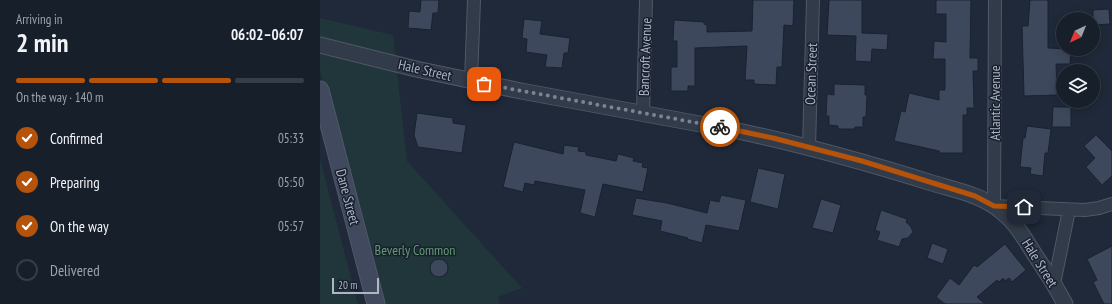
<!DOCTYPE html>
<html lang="en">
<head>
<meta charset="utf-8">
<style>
  :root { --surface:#171f2b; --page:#202733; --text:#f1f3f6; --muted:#9ea2a9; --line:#363d47; --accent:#b45309 }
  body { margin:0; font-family:"PT Sans Narrow",sans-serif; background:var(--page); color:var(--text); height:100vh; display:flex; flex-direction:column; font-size:15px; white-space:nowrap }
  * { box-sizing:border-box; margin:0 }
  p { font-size:13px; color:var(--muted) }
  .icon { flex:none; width:22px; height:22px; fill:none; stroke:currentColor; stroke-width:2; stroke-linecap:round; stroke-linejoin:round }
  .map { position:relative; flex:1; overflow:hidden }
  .sheet { display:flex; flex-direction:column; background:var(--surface); width:320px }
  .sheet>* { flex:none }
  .needle { width:26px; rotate:223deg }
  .tools { position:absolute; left:736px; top:12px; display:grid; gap:8px }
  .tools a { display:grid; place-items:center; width:44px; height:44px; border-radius:50%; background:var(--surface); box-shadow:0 2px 10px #0003,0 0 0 1px var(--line); font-size:20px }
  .scale { position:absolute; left:12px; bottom:10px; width:47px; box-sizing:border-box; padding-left:4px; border:2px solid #adb5c6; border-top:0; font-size:11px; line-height:14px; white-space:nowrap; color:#adb5c6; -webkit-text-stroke:3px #18202e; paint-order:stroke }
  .pin { position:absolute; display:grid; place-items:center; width:34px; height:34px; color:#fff; margin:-17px; border-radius:8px; box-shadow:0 2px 6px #0006 }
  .courier { position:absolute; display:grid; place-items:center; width:40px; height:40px; margin:-20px; border:3px solid #b45309; border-radius:50%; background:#fff; color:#222; box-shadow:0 1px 5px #0007 }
  .headline em { font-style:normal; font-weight:700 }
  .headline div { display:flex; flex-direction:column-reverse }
  .headline { display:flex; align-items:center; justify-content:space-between; height:68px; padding:0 16px }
  h1 { font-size:26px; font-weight:700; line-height:30px }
  .bar { display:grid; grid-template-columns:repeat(4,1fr); gap:6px 4px; align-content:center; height:48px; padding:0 16px }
  .bar i { height:5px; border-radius:3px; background:var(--line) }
  .bar .active { background:var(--accent) }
  .bar p { grid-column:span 4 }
  ol { padding:0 16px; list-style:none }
  li { display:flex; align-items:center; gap:12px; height:44px }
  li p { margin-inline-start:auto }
  li .icon { padding:4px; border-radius:50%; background:var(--accent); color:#fff; stroke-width:4 }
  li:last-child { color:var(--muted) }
  li i { width:22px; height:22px; border:2px solid var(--line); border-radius:50% }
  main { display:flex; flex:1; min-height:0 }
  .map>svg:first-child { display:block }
  .green { fill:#21363a }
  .building { fill:#3d485c; stroke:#1a2230 }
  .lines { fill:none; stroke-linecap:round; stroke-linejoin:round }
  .minor-casing { stroke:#505867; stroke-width:14 }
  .tertiary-casing { stroke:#505867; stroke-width:17 }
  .secondary-casing { stroke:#505867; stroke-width:19 }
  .minor { stroke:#323b49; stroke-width:12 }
  .tertiary { stroke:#323b49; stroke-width:15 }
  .secondary { stroke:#40495d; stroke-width:17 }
  .done { stroke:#7b8495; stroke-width:4; stroke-dasharray:0 7.2 }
  .route { stroke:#b45309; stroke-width:5 }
  .labels { text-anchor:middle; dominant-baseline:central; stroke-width:3; stroke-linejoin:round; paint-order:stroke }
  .street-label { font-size:14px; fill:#adb5c6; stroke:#18202e }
  .park-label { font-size:14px; fill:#639872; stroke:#18202e }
</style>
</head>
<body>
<main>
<section class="sheet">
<div class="headline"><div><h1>2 min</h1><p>Arriving in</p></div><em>06:02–06:07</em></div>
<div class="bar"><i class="active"></i><i class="active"></i><i class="active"></i><i></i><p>On the way · 140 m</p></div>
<ol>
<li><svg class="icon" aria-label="check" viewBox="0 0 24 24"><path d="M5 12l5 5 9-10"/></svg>Confirmed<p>05:33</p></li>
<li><svg class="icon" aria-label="check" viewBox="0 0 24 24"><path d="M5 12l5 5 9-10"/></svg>Preparing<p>05:50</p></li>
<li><svg class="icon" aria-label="check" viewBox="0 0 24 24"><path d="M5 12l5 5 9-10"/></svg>On the way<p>05:57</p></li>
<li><i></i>Delivered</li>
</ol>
</section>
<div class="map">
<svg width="792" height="304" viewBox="0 0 792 304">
  <rect width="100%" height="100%" fill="#1f2939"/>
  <path class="green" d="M0,18L73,35L87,161L202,288L178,297L180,304H53L35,240L0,69Z
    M0,159L38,304H0Z"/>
  <path class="building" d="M101,0H119L118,13H113L111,30L88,28L89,11L100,12Z
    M433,0H474L473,26L464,25L462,67H457L456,85L434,84V80H425L427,46L375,48V86H368V91H351V67H357V41H353L354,20L384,22V24L387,25V32L432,31Z
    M509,0H542V33L568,34L567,50L552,49L551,62L535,61L536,36L507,35Z
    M616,0H651L650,58H658V71H653L654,108H647V115H643V153H620L619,151L574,141L581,111L585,112L589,93L619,100V90H625V59H613L614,41L626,42V14H616Z
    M710,0H728V48L751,49L750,64H736L737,95L704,96L702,26H708Z
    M789,9L790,24L773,25V10Z
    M204,19L222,21L220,34L250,38L248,53H244L242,68L225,67L227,55L206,52L207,39L202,38Z
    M514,84L545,85V95H547L546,117H543V127H535V129H518V126L509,125V116H506L507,94L514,95Z
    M733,107H751V127H732Z
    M97,113L133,118V123L146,125L142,153L98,147L94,135Z
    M707,126L731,129L728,153H725L723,176L710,174L711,168L700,167L703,138H705Z
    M776,135L792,151V176L782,185L766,167L775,158L764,146Z
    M194,142L243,154L244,145L259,147L258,151L266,152V155L296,161L298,154L314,158L313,161L323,163L322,167L328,168L323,192L283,184L275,217L260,213L265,190L215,181L214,185L205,183L203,192L183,187Z
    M438,168L465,174L458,209L430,202Z
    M401,195L426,200L419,231L386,225L382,243L367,239L368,238L340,231L342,221L312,215L316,198L347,203L387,213L390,200L399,202Z
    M501,199L521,205L513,233L492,228Z
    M561,210L587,219L586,222L591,227L593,232L588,238L582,239L579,247L557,240L560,232L555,230Z
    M612,243L628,249L623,264L607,258Z
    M685,244L706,270L692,282L689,278L685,281L683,278L679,282L677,280L657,297L665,304H625L616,297L630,278L639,285L654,265L657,267Z
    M792,246V304H784L773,282L777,280L767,259Z
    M110 268a9 9 0 1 1 18 0a9 9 0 1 1-18 0Z"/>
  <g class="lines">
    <defs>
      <path id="minor" d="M675,0L674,206L765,210L779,208L792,204
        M151,81L154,0
        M323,113L326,0
        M489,147L493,0
        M734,284L749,210"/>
      <path id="tertiary" d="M0,45L96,69L201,91L418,131C484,145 548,163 612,183C635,190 663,195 682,212C696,223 705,239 715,255C726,271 736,287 745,304"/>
      <path id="secondary" d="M0,90L56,304"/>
    </defs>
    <use href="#minor" class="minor-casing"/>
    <use href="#tertiary" class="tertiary-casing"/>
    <use href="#secondary" class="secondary-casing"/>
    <use href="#minor" class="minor"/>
    <use href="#tertiary" class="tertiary"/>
    <use href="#secondary" class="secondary"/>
  </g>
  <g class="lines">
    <path class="done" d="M164,84L400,127"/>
    <path class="route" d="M400,127L453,138L542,161L655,196L674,206L704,207"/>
  </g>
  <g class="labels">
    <g class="street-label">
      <text transform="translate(325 57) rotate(-88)">Bancroft Avenue</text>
      <text transform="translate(105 70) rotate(13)">Hale Street</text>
      <text transform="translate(491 74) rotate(-88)">Ocean Street</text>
      <text transform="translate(675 103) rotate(-90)">Atlantic Avenue</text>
      <text transform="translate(28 197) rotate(75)">Dane Street</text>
      <text transform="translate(720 263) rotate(58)">Hale Street</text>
    </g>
    <g class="park-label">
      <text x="95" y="250">Beverly Common</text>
    </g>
  </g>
</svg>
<div class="tools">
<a><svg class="needle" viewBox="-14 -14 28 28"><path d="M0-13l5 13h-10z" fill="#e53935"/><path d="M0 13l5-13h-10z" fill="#9ea2a9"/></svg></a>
<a><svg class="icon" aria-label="layers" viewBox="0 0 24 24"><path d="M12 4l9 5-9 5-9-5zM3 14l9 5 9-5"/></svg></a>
</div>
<div class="scale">20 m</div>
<div class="pin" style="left:164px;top:84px;background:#ea580c"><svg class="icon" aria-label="bag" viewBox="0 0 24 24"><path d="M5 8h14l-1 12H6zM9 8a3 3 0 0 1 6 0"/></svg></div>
<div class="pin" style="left:704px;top:207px;background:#1f2937"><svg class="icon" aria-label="home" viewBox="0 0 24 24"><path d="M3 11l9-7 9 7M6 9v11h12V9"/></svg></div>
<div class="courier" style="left:400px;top:127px"><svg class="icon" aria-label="bike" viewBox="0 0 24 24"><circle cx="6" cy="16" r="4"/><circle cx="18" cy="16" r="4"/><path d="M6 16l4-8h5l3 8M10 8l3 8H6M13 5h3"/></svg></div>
</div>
</main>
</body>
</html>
